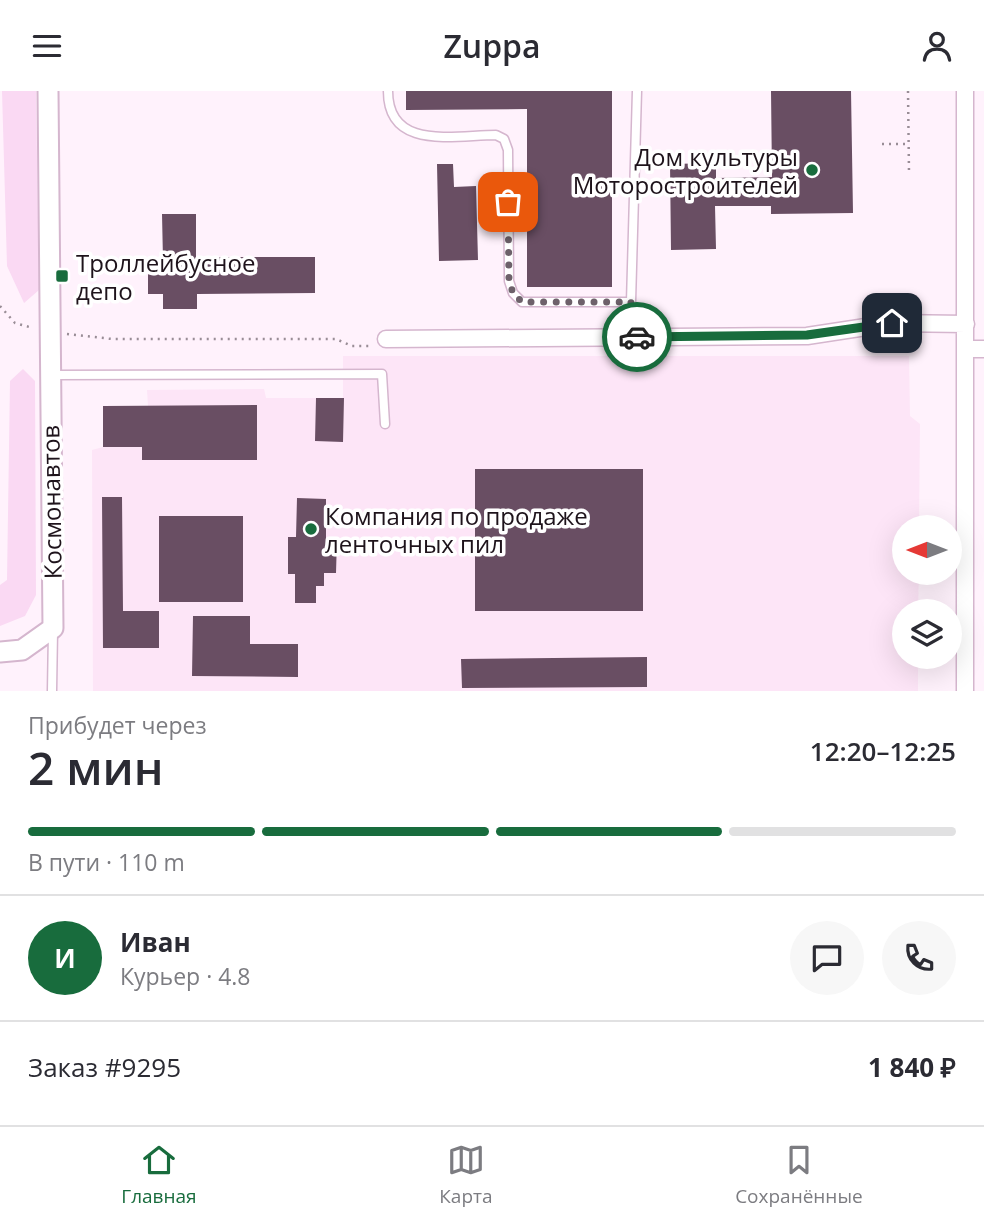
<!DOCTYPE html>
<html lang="ru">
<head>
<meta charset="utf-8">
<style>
  :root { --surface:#fff; --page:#f7f7f7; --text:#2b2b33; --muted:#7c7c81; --line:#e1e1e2; --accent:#186c3d }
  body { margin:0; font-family:"Open Sans",sans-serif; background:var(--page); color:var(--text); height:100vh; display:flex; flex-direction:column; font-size:26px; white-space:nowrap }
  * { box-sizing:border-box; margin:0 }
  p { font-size:23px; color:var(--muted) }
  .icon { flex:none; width:38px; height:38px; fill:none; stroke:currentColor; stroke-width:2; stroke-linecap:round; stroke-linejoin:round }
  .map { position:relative; height:600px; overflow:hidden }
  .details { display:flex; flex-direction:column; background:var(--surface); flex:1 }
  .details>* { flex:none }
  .needle { width:46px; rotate:270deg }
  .controls { position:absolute; left:892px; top:424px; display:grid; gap:14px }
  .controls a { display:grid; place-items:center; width:70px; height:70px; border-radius:50%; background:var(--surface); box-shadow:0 7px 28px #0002; font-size:35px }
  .pin { position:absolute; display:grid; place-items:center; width:60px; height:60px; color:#fff; margin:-30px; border-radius:14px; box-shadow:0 4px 10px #0006 }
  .courier { position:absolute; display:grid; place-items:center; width:70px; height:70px; margin:-35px; border:5px solid #186c3d; border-radius:50%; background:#fff; color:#222; box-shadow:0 2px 9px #0007 }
  .head em { font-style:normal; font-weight:600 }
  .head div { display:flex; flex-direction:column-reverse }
  .head { display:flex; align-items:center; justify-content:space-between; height:119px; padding:0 28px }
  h1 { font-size:46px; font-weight:600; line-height:52px }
  .bar { display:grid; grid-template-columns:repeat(4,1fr); gap:10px 7px; align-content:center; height:84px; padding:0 28px }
  .bar i { height:9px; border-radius:5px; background:var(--line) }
  .bar .selected { background:var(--accent) }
  .bar p { grid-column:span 4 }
  .line { display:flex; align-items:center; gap:18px; padding:0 28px; border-top:2px solid var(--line) }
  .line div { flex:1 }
  .round { display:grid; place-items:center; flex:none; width:74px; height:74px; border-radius:37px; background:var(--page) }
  header { display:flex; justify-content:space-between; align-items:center; height:91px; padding:0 28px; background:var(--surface); font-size:32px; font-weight:600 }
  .tab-bar { display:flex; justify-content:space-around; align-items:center; height:98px; border-top:2px solid var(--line); background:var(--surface); font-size:19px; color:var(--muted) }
  .tab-bar a { display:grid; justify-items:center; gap:4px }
  .tab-bar .selected { color:var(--accent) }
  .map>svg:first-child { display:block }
  .built { fill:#fde5f7 }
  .green { fill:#fad9f3 }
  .building { fill:#694e63 }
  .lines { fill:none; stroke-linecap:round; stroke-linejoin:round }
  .service-casing { stroke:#d5b6ce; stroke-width:11 }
  .minor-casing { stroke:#d5b6ce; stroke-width:19 }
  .tertiary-casing { stroke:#d5b6ce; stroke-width:23 }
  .path { stroke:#998d96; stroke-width:2.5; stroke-dasharray:2 5; stroke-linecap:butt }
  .service { stroke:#fff; stroke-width:8 }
  .minor { stroke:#fff; stroke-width:16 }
  .tertiary { stroke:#fff; stroke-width:19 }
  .done { stroke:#6d616a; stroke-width:7; stroke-dasharray:0 12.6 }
  .route { stroke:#186c3d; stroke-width:9 }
  .poi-dot { fill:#186c3d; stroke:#fff; stroke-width:2.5 }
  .labels { text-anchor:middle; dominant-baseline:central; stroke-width:7; stroke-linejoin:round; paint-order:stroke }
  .poi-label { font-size:24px; fill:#1e131b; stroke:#fff; text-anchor:start }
  .street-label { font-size:24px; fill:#1e131b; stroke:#fff }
</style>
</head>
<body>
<header><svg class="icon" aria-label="menu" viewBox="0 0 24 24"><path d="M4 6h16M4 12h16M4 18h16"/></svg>Zuppa<svg class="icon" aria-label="person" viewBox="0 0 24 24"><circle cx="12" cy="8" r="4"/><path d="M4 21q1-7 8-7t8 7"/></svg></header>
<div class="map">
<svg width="984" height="600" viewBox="0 0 984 600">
  <rect width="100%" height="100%" fill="#fff2fc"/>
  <path class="built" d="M343,265H909L910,325L920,333L919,436H905V481H919L918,520H905V565H918V600H93L92,359L103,356V315H148L147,299L264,298L266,307H343Z"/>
  <path class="green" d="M2,0H36L39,199L24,212L7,175Z
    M23,278L35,290L36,504L25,525L0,535V494L7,489L10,290Z"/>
  <path class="building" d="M406,0H612V196H527V18L406,19Z
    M771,0H851L853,122L771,123V115H715L716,158L671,159L670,73L716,72V87L772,86Z
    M437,73H453L454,96L476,95L478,169L439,170Z
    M162,123H196V166H315V202L197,203V218H163V203H148V169H163Z
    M316,307H344L343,351L315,350Z
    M257,314V369H142V356H103V315Z
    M475,378H643V520H475Z
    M102,406H122L123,520H159V557H103Z
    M297,407L326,408V447L337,448L336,482H324V495H316V512H295V483H288V446H296Z
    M159,425H243V511H159Z
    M193,525H250V553H298V586L192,585Z
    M647,566V596L462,597L461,568Z"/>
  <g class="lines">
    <defs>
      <path id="service" d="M388,0C388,60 454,44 496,44L504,48L508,59L509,190L513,202L522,211H631
        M630,246L637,0
        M51,284L382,283L385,333
        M52,600L53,540"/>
      <path id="minor" d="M965,0V600
        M386,248L807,245L892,232L966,233
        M966,258H984"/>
      <path id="tertiary" d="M0,561L22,559L53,537L48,0"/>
    </defs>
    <use href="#service" class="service-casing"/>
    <use href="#minor" class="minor-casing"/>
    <use href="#tertiary" class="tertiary-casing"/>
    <path class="path" d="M908,0L909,82
      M882,53H908
      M0,215L15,232L33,237
      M67,243L112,248H336L352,255H371"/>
    <use href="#service" class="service"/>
    <use href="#minor" class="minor"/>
    <use href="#tertiary" class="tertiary"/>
  </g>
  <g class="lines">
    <path class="done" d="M508,111L509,190L513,202L522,211H631L630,246H637"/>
    <path class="route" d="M637,246L807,244L892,232"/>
  </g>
  <g class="poi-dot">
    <circle cx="812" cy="79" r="7"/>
    <rect x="55" y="178" width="14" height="14" rx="3.5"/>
    <circle cx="311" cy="438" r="7"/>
  </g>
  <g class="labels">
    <g class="poi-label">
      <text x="798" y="65" text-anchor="end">Дом культуры<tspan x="798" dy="28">Моторостроителей</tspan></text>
      <text x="76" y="171">Троллейбусное<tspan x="76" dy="28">депо</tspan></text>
      <text x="325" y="424">Компания по продаже<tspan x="325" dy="28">ленточных пил</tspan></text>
    </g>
    <g class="street-label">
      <text transform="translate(51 411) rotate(-91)">Космонавтов</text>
    </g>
  </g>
</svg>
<div class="controls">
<a><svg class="needle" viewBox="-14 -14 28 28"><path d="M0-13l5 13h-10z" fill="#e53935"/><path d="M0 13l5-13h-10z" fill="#7c7c81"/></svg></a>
<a><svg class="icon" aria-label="layers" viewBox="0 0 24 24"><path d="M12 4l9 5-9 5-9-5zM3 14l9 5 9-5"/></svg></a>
</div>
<div class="pin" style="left:508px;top:111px;background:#ea580c"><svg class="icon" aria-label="bag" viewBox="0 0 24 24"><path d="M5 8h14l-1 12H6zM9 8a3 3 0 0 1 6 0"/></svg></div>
<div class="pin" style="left:892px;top:232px;background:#1f2937"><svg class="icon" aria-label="home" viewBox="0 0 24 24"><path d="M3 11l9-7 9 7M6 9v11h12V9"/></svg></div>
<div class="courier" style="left:637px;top:246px"><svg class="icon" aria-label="car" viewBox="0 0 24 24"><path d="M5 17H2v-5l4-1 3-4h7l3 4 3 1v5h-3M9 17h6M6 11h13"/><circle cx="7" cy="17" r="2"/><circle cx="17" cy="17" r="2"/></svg></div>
</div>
<section class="details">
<div class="head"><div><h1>2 мин</h1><p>Прибудет через</p></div><em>12:20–12:25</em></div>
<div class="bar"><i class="selected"></i><i class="selected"></i><i class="selected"></i><i></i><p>В пути · 110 m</p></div>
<div class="line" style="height:126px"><b class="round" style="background:var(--accent);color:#fff">И</b><div><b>Иван</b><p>Курьер · 4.8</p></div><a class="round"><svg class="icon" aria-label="chat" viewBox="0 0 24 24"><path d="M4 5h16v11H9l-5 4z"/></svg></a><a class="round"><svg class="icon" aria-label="phone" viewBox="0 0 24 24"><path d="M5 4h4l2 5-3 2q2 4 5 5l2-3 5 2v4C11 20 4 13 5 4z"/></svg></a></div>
<div class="line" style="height:91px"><div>Заказ #9295</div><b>1 840 ₽</b></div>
</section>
<nav class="tab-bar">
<a class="selected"><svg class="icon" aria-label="home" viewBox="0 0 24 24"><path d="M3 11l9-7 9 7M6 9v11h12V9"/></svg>Главная</a>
<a><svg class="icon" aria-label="map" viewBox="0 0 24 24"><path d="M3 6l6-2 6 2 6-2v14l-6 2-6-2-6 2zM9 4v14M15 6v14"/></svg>Карта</a>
<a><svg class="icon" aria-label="saved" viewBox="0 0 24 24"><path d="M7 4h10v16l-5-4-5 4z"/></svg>Сохранённые</a>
</nav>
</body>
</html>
